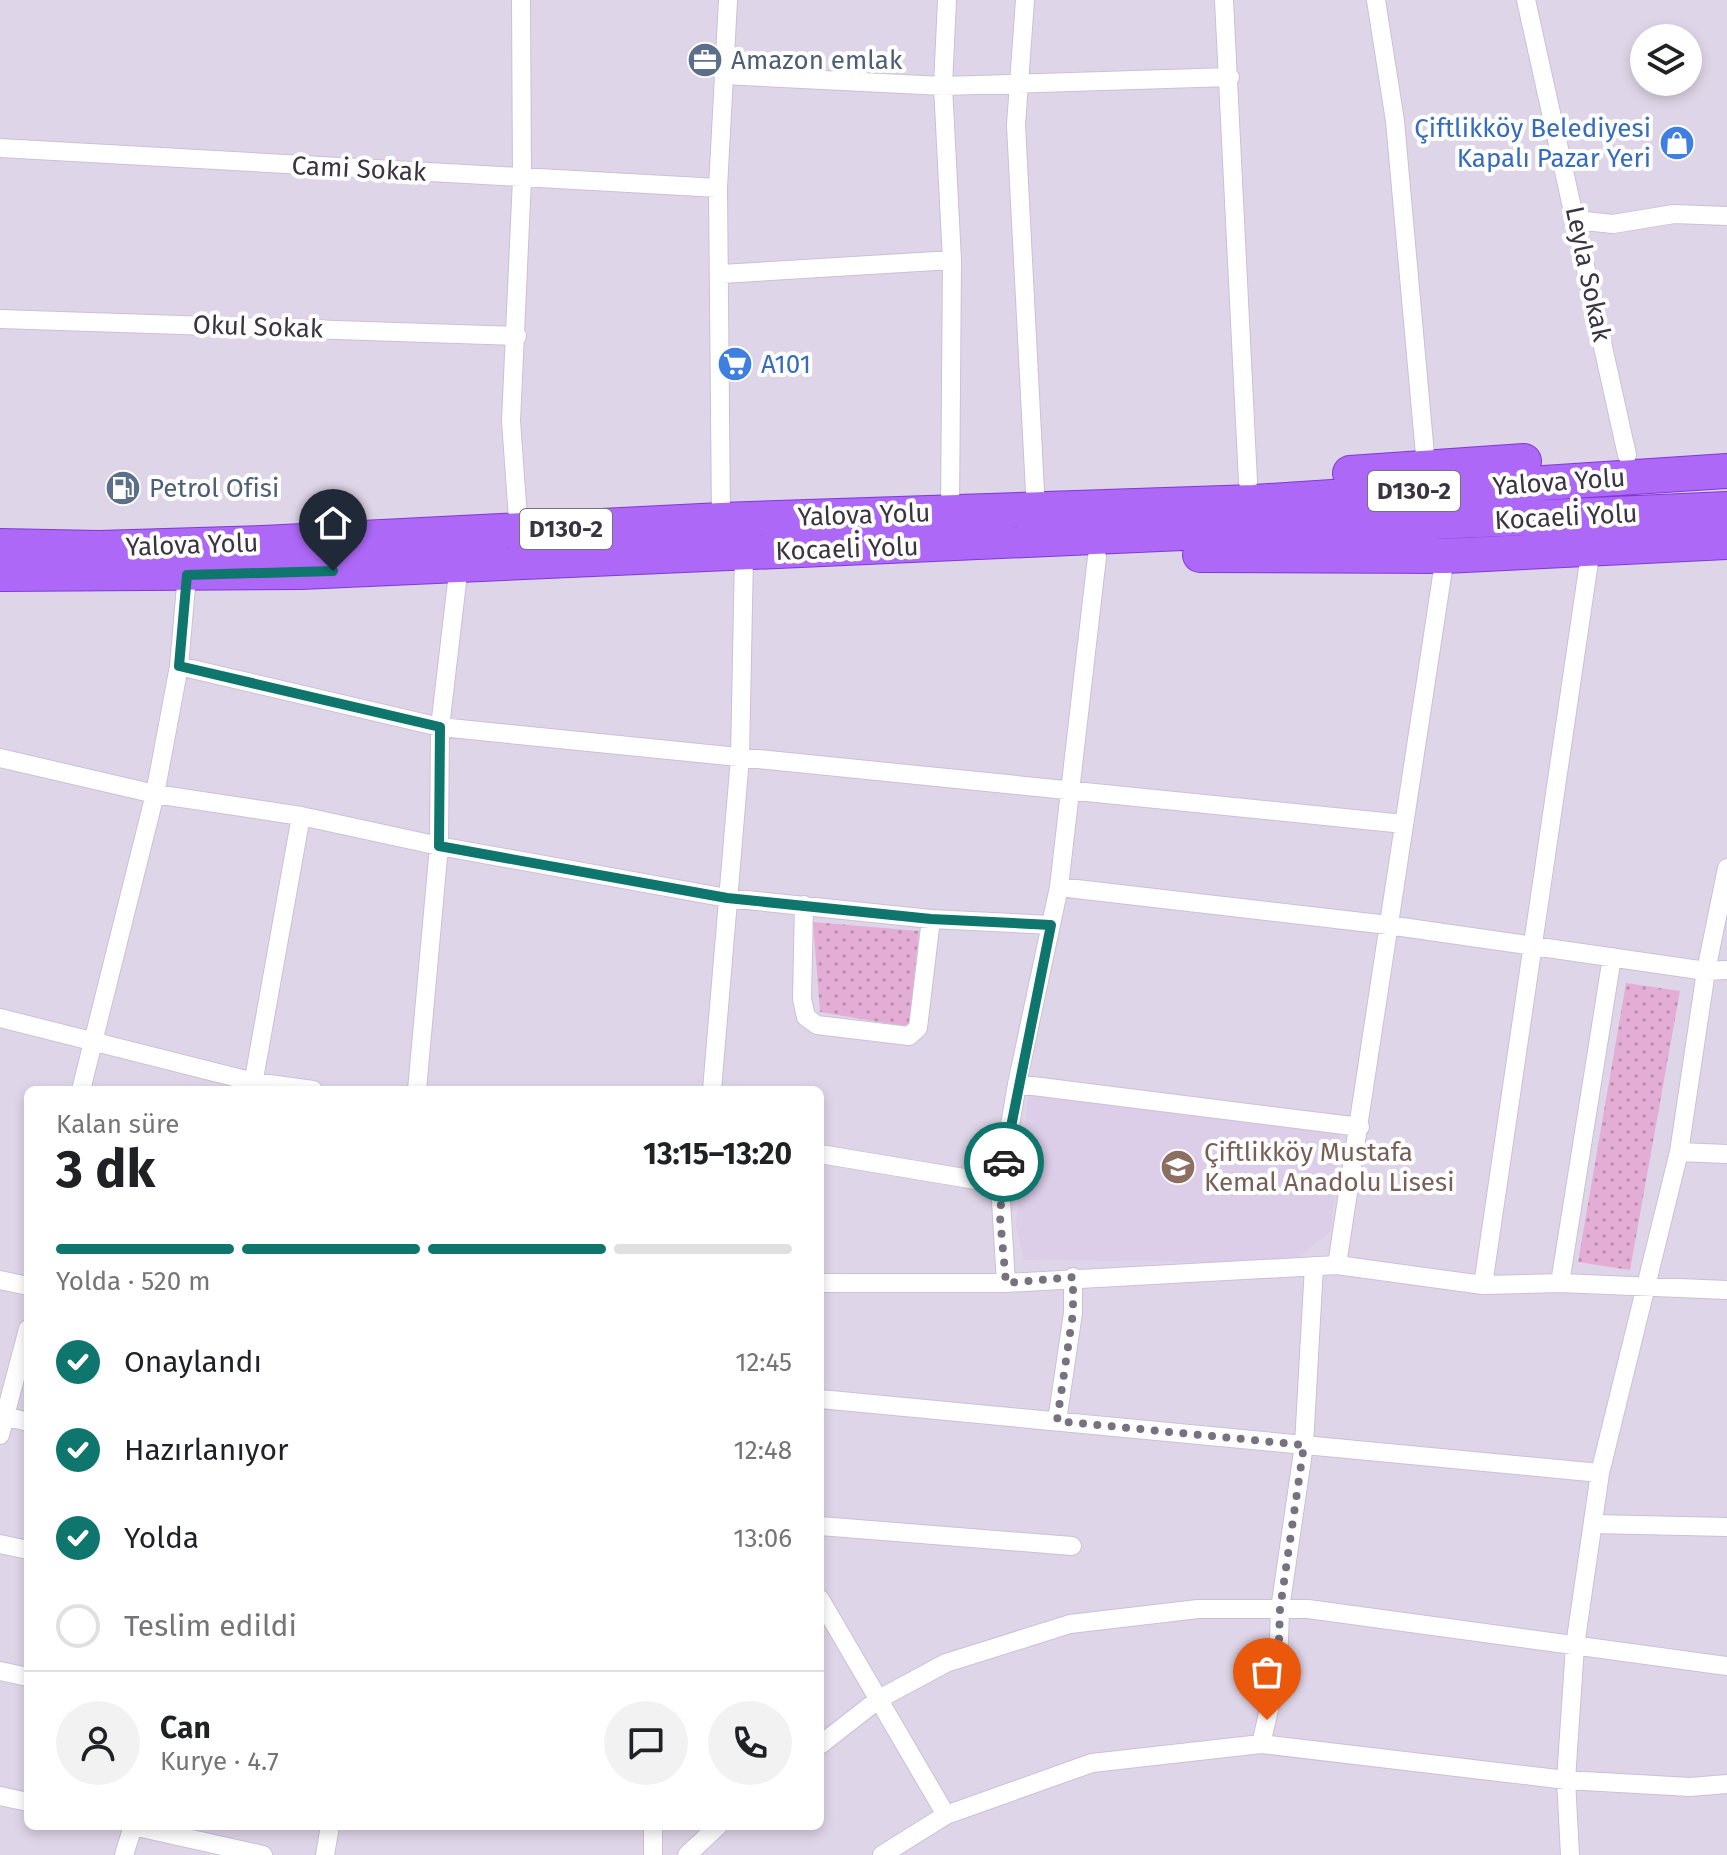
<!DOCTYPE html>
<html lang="tr">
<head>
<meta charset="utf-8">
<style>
  :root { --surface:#fff; --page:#f2f2f2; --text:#202124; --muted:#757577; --line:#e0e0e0; --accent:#0f766e }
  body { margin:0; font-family:"Fira Sans",sans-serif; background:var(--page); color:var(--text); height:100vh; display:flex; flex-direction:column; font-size:30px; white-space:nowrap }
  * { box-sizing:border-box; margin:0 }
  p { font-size:26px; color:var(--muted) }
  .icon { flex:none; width:44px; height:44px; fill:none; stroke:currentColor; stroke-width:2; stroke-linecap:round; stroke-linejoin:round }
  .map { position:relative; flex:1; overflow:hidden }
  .side { position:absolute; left:24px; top:1086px; width:800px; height:744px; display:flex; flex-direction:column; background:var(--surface); border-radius:12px; box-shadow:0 4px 12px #0003 }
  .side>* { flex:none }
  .controls { position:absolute; left:1630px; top:24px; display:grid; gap:16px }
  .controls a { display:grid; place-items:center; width:72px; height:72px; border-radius:50%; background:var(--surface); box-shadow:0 4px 12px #0003; font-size:40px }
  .pin { position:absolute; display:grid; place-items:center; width:68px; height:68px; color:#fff; margin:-82px -34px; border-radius:50% 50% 50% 0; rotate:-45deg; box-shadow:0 0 8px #0007 }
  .pin .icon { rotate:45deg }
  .courier { position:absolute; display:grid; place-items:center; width:80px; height:80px; margin:-40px; border:6px solid #0f766e; border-radius:50%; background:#fff; color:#222; box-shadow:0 2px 10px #0007 }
  .summary em { font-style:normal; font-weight:700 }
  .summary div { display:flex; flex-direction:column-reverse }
  .summary { display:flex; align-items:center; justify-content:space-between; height:136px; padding:0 32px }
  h1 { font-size:52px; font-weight:700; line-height:60px }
  .bar { display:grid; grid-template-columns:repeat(4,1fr); gap:12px 8px; align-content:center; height:96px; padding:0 32px }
  .bar i { height:10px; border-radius:6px; background:var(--line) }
  .bar .active { background:var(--accent) }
  .bar p { grid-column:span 4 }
  .line { display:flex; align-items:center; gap:20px; padding:0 32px; border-top:2px solid var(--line) }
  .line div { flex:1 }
  .round { display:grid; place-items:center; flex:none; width:84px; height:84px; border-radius:42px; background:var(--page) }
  ol { padding:0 32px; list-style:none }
  li { display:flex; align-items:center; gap:24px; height:88px }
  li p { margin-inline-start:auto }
  li .icon { padding:8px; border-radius:50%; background:var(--accent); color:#fff; stroke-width:4 }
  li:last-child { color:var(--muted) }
  li i { width:44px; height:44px; border:4px solid var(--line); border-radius:50% }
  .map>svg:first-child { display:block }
  .residential { fill:#dfd5e8; fill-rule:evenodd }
  .education { fill:#dccde9 }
  .park { fill:url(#park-dots) }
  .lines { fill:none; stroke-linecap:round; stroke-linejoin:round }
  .street-casing { stroke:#cbc0d6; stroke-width:20 }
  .highway-casing { stroke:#7f39d5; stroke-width:36 }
  .street { stroke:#fff; stroke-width:18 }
  .highway { stroke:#ae68f7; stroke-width:34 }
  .done { stroke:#78717f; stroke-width:8; stroke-dasharray:0 14.4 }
  .route { stroke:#0f766e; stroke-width:10 }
  .labels { text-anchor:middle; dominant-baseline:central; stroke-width:8; stroke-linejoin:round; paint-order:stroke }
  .shield { fill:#fff; stroke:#75717b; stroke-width:2 }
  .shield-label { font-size:24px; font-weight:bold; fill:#3a3442 }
  .service-label { font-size:26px; fill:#4e5e75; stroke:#fff; text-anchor:start }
  .shop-label { font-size:26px; fill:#366cbe; stroke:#fff; text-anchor:end }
  .street-label { font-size:26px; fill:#3a3442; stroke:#fff }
  .education-label { font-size:26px; fill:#785e54; stroke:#fff; text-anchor:start }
</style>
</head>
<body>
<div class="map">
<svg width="1727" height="1855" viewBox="0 0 1727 1855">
  <defs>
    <pattern id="park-dots" width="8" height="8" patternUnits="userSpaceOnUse" patternTransform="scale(2)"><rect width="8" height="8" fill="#e4add5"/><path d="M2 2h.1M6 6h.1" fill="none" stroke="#ba8eae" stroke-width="1.8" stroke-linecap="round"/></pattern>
  </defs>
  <rect width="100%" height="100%" fill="#eae3f1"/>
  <path class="residential" d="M0,0H1727V1855H0ZM1644,38H1688V82H1644ZM28,1090H820V1826H28Z"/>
  <path class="education" d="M1028,1095L1340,1134L1331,1231L1291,1263L1024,1260L1016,1227Z"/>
  <path class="park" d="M813,922L919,931L909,1027L820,1012Z
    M1626,983L1680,991L1630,1270L1578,1262Z"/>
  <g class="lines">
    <defs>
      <path id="street" d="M947,0L943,86L952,260L950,512
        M1025,0L1016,125L1036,511
        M1224,0L1248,482
        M1376,0L1395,121L1426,466
        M1526,0L1627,455
        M723,75L943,86L1230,77
        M0,148L718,188
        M1576,220L1613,224L1674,214L1727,216
        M721,274L952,260
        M0,319L517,336
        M721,520L718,188L728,0
        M519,532L511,421L522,179L521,0
        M179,666L440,727L1404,824
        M0,758L155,794L301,816L439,846L727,898L931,919L1051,925
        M1059,887L1388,925L1706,971L1727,970
        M804,905L802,999L806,1017L817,1025L909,1036L918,1028L931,919
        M0,1018L254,1082L313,1090
        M1017,1084L1360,1127
        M81,1090L155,794L179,666L187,575
        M252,1090L301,816
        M417,1090L439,846L440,727L459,565
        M712,1090L740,758L744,554
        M1679,1152L1727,1154
        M820,1154L1000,1184
        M1337,1265L1445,556
        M0,1280L28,1286
        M820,1283H1006L1337,1265L1483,1285L1560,1283L1727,1290
        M1006,1283L1000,1184L1017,1084L1059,887L1097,557
        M1560,1283L1612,957
        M1483,1285L1591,548
        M820,1399L1600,1473
        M5,1416L28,1422
        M1057,1421L1073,1313V1277
        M0,1435L28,1329
        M1593,1524L1727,1527
        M820,1526L1072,1546
        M0,1544L28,1550
        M820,1599L946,1815
        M0,1671L28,1677
        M1261,1744L1278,1671L1280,1609L1304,1445L1314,1266
        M820,1745L879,1699L946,1663L1070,1624L1198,1609H1308L1727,1666
        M0,1796L28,1802
        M133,1826L263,1855
        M124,1855L133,1826
        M325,1855L330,1826
        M653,1855V1826
        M687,1855L718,1826
        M882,1855L946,1815L1092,1763L1261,1744L1566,1780L1690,1787L1727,1784
        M1570,1855L1566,1780L1575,1646L1600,1473L1679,1152L1706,971L1727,868"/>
      <path id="highway" d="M1350,473L1524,461
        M0,546L99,548L263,543L721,520L1254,502L1727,471
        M1200,555L1445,556L1727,542
        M0,574L301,572L1727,509"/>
    </defs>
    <use href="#street" class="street-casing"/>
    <use href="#highway" class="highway-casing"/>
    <use href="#street" class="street"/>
    <use href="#highway" class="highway"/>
  </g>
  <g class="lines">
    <path class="done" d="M1004,1162L1000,1217L1006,1283L1073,1277V1313L1057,1421L1304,1445L1280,1609L1278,1671L1267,1720"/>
    <path class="route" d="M333,571L187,575L179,666L440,727L439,846L727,898L931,919L1051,925L1004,1162"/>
  </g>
  <defs>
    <symbol id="office-disc" viewBox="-11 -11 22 22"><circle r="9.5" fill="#5c6f8a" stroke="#fff"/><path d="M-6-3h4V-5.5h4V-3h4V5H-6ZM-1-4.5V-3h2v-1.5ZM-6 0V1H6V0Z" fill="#fff"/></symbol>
    <symbol id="shop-disc" viewBox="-11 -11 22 22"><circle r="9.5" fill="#3f7fe0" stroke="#fff"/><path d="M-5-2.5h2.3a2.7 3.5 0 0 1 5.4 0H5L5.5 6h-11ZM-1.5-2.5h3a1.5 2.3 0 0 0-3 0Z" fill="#fff"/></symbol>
    <symbol id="supermarket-disc" viewBox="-11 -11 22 22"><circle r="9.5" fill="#3f7fe0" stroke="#fff"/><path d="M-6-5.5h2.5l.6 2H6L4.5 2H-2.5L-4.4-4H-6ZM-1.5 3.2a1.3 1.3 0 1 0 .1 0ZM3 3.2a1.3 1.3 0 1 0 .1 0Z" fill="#fff"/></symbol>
    <symbol id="fuel-disc" viewBox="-11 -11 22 22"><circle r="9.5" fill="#5c6f8a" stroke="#fff"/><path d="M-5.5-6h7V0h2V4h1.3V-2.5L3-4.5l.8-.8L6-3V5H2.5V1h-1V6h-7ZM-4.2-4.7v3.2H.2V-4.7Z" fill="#fff"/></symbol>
    <symbol id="school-disc" viewBox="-11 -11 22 22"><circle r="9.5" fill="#8d6e63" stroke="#fff"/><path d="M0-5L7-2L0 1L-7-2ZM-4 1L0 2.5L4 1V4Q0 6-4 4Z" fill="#fff"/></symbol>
  </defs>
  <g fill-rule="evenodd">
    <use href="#office-disc" x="685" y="40" width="40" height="40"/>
    <use href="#shop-disc" x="1657" y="123" width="40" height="40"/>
    <use href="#supermarket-disc" x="715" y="344" width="40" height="40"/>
    <use href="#fuel-disc" x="103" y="468" width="40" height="40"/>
    <use href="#school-disc" x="1158" y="1147" width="40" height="40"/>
  </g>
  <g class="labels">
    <g class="shield">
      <rect x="1368" y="471" width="92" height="40" rx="6"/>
      <rect x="520" y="509" width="92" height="40" rx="6"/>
    </g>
    <g class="shield-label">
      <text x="1414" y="491">D130-2</text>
      <text x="566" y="529">D130-2</text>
    </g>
    <g class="service-label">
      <text x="731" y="60">Amazon emlak</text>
      <text x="149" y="488">Petrol Ofisi</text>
    </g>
    <g class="shop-label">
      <text x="1651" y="128">Çiftlikköy Belediyesi<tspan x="1651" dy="30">Kapalı Pazar Yeri</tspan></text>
      <text x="761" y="364" text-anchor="start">A101</text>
    </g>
    <g class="street-label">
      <text transform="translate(359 169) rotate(3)">Cami Sokak</text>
      <text transform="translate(1588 274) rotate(78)">Leyla Sokak</text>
      <text transform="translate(258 327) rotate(2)">Okul Sokak</text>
      <text transform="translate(1559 482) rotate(-4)">Yalova Yolu</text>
      <text transform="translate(864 515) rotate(-2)">Yalova Yolu</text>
      <text transform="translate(1566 517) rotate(-3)">Kocaeli̇ Yolu</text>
      <text transform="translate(192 545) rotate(-2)">Yalova Yolu</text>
      <text transform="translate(847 549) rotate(-2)">Kocaeli̇ Yolu</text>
    </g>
    <g class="education-label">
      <text x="1204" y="1152">Çiftlikköy Mustafa<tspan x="1204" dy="30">Kemal Anadolu Lisesi</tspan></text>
    </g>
  </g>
</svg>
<div class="controls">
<a><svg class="icon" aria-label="layers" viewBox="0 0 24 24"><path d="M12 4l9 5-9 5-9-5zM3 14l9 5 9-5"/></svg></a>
</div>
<div class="pin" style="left:1267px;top:1720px;background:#ea580c"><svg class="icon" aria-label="bag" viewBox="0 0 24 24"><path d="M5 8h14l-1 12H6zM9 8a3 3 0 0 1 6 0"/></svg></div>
<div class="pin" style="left:333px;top:571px;background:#1f2937"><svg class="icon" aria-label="home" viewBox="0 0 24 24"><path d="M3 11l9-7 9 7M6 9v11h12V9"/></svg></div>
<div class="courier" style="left:1004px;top:1162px"><svg class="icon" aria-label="car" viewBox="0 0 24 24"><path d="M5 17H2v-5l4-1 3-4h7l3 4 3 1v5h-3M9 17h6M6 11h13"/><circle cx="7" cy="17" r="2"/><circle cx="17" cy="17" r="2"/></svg></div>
<section class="side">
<div class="summary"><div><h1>3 dk</h1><p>Kalan süre</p></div><em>13:15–13:20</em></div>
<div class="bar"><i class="active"></i><i class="active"></i><i class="active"></i><i></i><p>Yolda · 520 m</p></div>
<ol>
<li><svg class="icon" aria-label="check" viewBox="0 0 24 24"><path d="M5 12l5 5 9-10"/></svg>Onaylandı<p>12:45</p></li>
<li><svg class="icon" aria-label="check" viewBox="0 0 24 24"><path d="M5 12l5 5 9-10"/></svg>Hazırlanıyor<p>12:48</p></li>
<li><svg class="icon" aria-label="check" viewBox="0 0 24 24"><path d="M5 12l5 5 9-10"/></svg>Yolda<p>13:06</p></li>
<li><i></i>Teslim edildi</li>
</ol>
<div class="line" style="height:144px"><a class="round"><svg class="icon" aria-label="person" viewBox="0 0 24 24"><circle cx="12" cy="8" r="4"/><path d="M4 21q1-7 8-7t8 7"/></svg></a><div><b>Can</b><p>Kurye · 4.7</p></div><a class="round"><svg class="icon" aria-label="chat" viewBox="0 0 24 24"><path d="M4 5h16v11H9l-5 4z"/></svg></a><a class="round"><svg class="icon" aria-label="phone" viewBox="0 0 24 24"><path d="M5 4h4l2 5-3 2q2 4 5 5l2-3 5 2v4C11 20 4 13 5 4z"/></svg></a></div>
</section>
</div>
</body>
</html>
